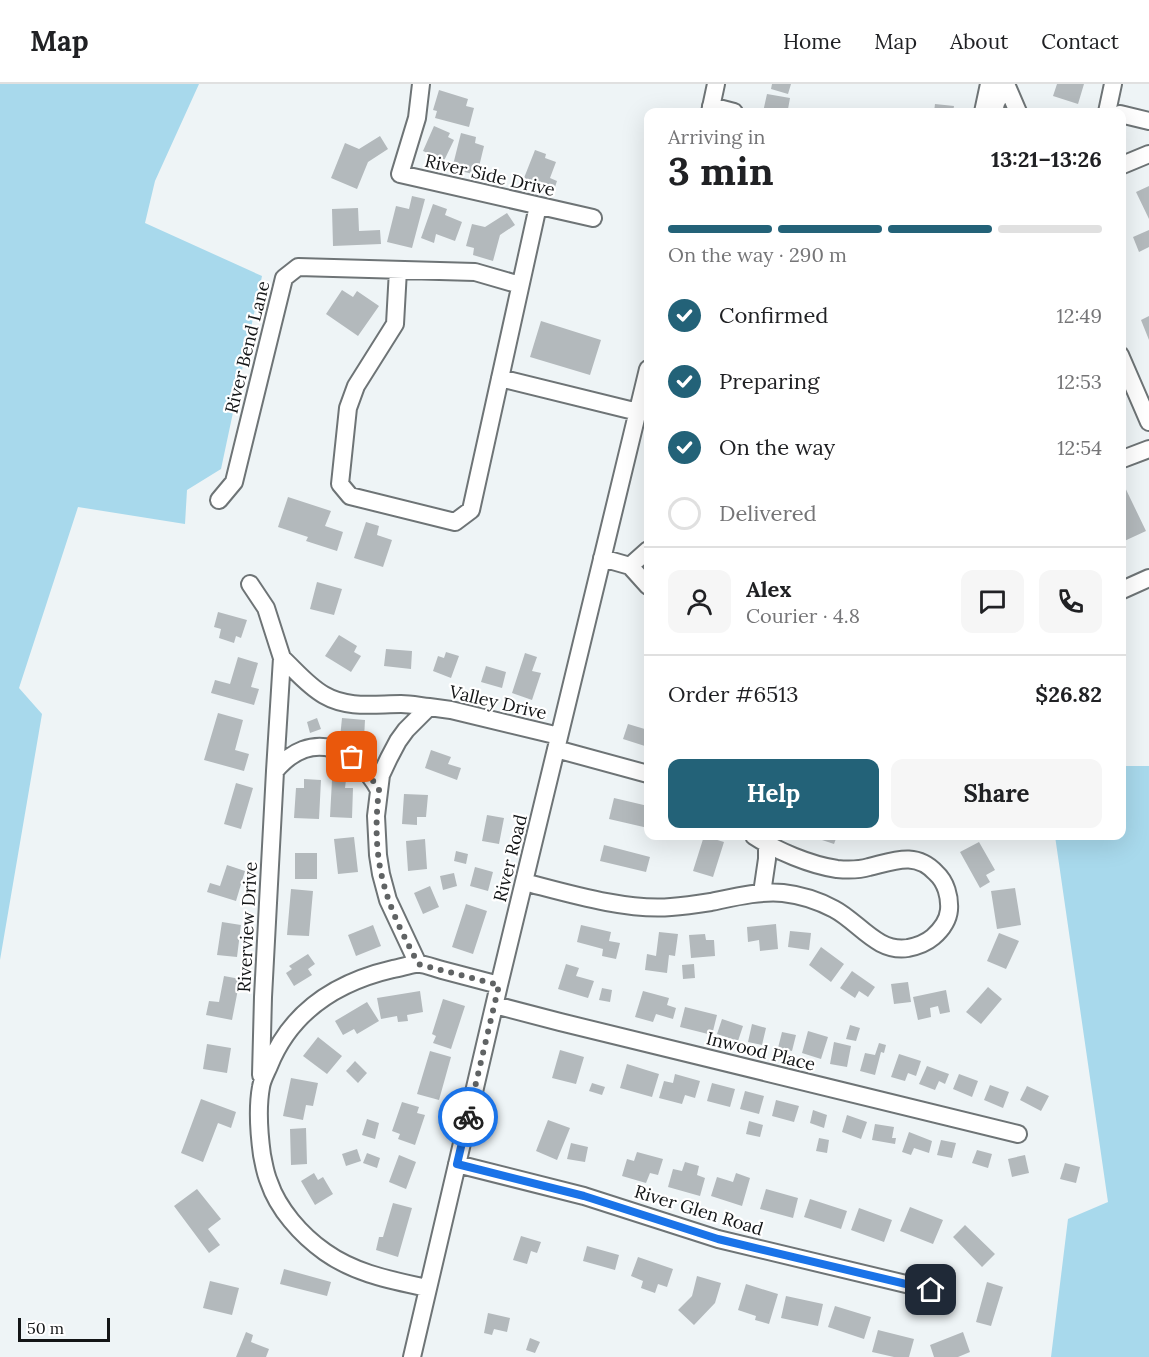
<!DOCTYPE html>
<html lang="en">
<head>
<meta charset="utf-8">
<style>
  :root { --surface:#fff; --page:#f6f6f6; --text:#202124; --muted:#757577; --line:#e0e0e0; --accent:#236278 }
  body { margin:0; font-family:Lora,serif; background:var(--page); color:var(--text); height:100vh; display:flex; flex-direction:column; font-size:22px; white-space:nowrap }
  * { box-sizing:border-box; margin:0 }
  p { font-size:20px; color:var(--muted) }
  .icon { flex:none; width:33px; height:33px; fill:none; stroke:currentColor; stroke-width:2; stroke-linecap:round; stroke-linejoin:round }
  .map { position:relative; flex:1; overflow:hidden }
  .details { position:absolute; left:644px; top:24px; width:482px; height:732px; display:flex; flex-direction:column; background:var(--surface); border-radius:12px; box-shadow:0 6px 24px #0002 }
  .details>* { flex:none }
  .scale { position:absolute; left:18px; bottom:15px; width:92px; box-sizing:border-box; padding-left:6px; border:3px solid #131516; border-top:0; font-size:16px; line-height:21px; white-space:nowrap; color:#131516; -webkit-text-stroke:4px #fff; paint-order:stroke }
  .pin { position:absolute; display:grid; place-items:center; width:51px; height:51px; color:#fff; margin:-26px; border-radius:12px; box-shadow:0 3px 9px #0006 }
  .courier { position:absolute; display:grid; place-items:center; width:60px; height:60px; margin:-30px; border:4px solid #1a73e8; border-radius:50%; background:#fff; color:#222; box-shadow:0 2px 8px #0007 }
  .headline em { font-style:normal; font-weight:800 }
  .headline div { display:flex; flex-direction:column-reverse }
  .headline { display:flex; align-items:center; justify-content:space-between; height:102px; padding:0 24px }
  h1 { font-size:39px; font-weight:800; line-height:45px }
  .bar { display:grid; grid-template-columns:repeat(4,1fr); gap:9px 6px; align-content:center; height:72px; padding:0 24px }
  .bar i { height:8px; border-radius:4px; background:var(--line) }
  .bar .current { background:var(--accent) }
  .bar p { grid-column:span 4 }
  .line { display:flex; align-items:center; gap:15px; padding:0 24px; border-top:2px solid var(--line) }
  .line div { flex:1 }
  .round { display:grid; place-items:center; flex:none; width:63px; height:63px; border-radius:12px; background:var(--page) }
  ol { padding:0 24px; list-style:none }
  li { display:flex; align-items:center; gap:18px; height:66px }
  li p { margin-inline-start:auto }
  li .icon { padding:6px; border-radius:50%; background:var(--accent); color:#fff; stroke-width:4 }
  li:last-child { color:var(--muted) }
  li i { width:33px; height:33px; border:3px solid var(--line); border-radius:50% }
  .action { display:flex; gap:12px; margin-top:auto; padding:12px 24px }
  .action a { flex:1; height:69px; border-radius:12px; background:var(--accent); color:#fff; font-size:24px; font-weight:800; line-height:69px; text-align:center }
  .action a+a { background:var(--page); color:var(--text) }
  header { display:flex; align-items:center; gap:36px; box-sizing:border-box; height:84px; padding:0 30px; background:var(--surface); border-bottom:2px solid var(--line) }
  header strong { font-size:28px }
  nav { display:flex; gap:33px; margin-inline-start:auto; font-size:21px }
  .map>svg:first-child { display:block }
  .green { fill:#a8d9ec }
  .building { fill:#b3b9bc }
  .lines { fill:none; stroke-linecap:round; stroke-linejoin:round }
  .minor-casing { stroke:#6e7476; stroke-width:20 }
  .minor { stroke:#fff; stroke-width:16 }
  .done { stroke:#606364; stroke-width:6; stroke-dasharray:0 10.8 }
  .route { stroke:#1a73e8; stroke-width:8 }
  .labels { text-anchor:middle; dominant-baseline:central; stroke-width:4.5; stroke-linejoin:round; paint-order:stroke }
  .street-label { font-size:18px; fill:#131516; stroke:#fff }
</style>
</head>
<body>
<header>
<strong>Map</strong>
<nav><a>Home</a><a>Map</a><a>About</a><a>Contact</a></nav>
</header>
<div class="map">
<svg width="1149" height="1273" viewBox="0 0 1149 1273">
  <rect width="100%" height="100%" fill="#eef4f6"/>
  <path class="green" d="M0,0H199L155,97L145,139L262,192L221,385L187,406L185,440L78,423L19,604L42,630L0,876Z
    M1121,682H1149V1273H1051L1068,1135L1108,1118L1055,752H1120Z"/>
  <path class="building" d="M772,0H791L788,10L771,5Z
    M1057,0H1084L1078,20L1053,12Z
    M439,6L468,15L466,22L474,24L469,43L435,34L437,27L433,26Z
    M767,10L790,14L788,25L781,24L780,28H763Z
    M935,20L954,22L953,28H934Z
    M434,42L450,49L448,53L454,56L441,83L429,78L432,71L423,67Z
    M461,49L476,53L475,59L484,62L477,91L452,85Z
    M380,52L388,65L368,78L357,105L331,94L345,59L359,65Z
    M535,66L546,70L545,74L556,78L550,94L557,97L552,112L534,105L536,98L524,94Z
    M1149,102V135L1136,108Z
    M412,112L425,115L412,164L387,158L396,122L409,125Z
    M433,120L447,125L445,131L462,138L455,157L436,150L434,159L421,154Z
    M358,124L359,147L380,146L381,160L333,162L332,125Z
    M507,129L515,141L500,151L493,177L473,171L474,164L466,162L472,140L485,143Z
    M1149,146V163L1139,168L1133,153Z
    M342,206L353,213L357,207L379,222L358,252L326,230Z
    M1149,232V256L1141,236Z
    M541,237L601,256L590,291L530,273Z
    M1120,393L1146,447L1120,459Z
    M288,413L331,427L325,442L343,448L337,467L306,457L308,453L278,443Z
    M366,438L379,442L377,451L392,456L383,483L354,474Z
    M317,498L342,505L334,531L310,525Z
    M218,528L247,536L241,554L236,552L234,559L219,554L221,545L214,543Z
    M339,551L357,562L354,568L361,572L351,588L325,572Z
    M386,565L412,567L411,585L384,582Z
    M446,568L459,572L451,594L433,587L438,572L444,574Z
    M525,569L537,573L532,587L541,589L532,616L512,609Z
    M238,573L258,579L251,603L259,605L254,621L211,609L215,596L230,600Z
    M486,582L506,588L502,604L481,598Z
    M218,629L243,636L235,666L249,670L244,687L204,676Z
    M317,634L321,645L310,649L307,638Z
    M342,634L365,636L364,655L340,654Z
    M628,640L648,646V663L623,655Z
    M431,666L451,673L448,680L461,684L457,696L425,684Z
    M304,695L321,696L319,735L294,734L296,704H304Z
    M332,696H346L345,704H353L352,734L330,733Z
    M236,699L253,704L241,745L224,740Z
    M404,710L428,711L426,733H417V741L402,740Z
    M614,714L648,722V744L609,735Z
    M487,731L504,734L499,760L482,757Z
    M704,752L724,758L713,793L693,787Z
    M810,752H837L834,760Z
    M354,753L358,788L338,790L334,755Z
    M425,755L427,785L408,787L406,757Z
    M979,758L995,786L986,791L990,798L980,804L960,768Z
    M604,761L650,773L646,788L600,777Z
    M456,767L468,770L466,780L454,777Z
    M295,769H317V795H295Z
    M227,781L245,787L236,817L207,808L210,799L220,802Z
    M475,783L493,788L488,807L470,802Z
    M454,789L457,802L443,806L440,792Z
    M430,802L439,823L423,830L414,809Z
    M1015,804L1021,841L997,845L991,807Z
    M291,805L313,807L309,852L287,851Z
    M466,820L487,827L473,870L452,863Z
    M222,838L241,841L237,873L217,871Z
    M776,840L778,865L760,867L759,856L748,858L747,843Z
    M373,841L381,862L356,872L348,851Z
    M581,841L611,848L609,857L620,859L616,875L602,872L603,865L577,858Z
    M790,847L811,849L809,866L788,863Z
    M659,848L678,850L675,872L669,871L667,889L645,886L647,870L656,872Z
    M999,849L1019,857L1006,885L987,877Z
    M705,850L706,856H714L715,872L691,874L689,851Z
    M821,863L844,880L831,898L809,881Z
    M308,870L315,880L308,885L312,891L294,902L286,889L292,885L289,882Z
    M566,880L579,884L576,892L594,897L588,914L558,905Z
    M694,880L695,894L683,895L682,881Z
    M852,887L875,903L868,913L859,907L855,914L840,904Z
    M224,892L240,895L232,936L206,931L209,917L219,918Z
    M908,898L911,918L894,920L891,900Z
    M988,903L1002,915L981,940L966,928Z
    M602,904L612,906L610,918L599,916Z
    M946,906L950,928L940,930L938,922L930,924L931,933L918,936L913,913Z
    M420,907L423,928L407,931L408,937L398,938L397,932L381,935L377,914Z
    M643,907L669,914L667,921L676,924L673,935L656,930L653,938L635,933Z
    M443,915L465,922L451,965L433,959L436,952L432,950Z
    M367,918L379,937L357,950L354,945L343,951L335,937Z
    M685,923L717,931L712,951L680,943Z
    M722,935L743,942L738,957L717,950Z
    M752,940L766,944L762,961L748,958Z
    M850,941L860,944L856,957L846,955Z
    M808,947L828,953L821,975L802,969Z
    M782,948L796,951L792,967L778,964Z
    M318,953L342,972L327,990L303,972Z
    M834,958L851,962L847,983L830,980Z
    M879,959L886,961L884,969L881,968L875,991L860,987L865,969L875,971Z
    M207,960L231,964L227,989L203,985Z
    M560,966L584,973L576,1000L552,994Z
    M430,967L451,973L439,1016L417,1010Z
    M899,970L921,977L916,992L908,989L905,997L891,993Z
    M355,977L367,989L358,999L346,987Z
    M627,980L659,990L652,1013L620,1004Z
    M927,982L949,990L945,1000L939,997L935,1006L919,1000Z
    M675,990L700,997L695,1014L685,1011L682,1020L659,1014L664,997L673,999Z
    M959,990L978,997L972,1013L953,1005Z
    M291,994L318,999L313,1022L306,1021L303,1036L283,1032Z
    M592,999L605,1003L602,1011L589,1007Z
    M712,999L735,1005L730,1023L707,1017Z
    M990,1001L1009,1008L1003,1024L984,1016Z
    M1027,1002L1049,1012L1041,1027L1020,1016Z
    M745,1007L764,1012L759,1030L740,1025Z
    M201,1015L236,1028L231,1044L218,1039L203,1078L181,1069Z
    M776,1016L799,1022L794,1038L772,1032Z
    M402,1018L419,1023L417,1029L425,1031L415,1061L398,1055L400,1050L392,1047Z
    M813,1026L827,1031L824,1044L810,1039Z
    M847,1031L867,1038L861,1055L842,1048Z
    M367,1035L379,1039L375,1055L362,1051Z
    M548,1036L570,1044L557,1076L536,1067Z
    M749,1037L763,1041L760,1053L746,1050Z
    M875,1040L894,1043L892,1054H896L895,1060L872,1056Z
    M306,1044L307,1080L291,1081L290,1045Z
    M909,1048L932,1057L929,1069L914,1064L911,1071L902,1068Z
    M819,1054L829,1056L827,1069L816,1067Z
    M941,1056L956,1059L952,1074L937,1071Z
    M571,1059L588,1063L585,1078L567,1075Z
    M357,1065L361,1077L346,1082L342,1070Z
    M977,1066L992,1070L988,1084L972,1079Z
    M637,1068L663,1075L658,1091L650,1089L646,1099L622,1092L627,1075L634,1077Z
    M367,1069L380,1074L377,1084L363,1079Z
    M399,1071L416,1078L406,1105L389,1098Z
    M1025,1071L1029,1089L1012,1093L1008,1075Z
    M685,1078L699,1082L697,1091L705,1094L700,1112L668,1103L673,1085L682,1087Z
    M1065,1079L1080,1083L1076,1099L1060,1095Z
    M314,1089L318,1096L323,1093L333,1110L315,1121L301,1097Z
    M736,1089L750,1094L742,1122L711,1112L717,1093L733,1098Z
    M197,1105L221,1135L208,1145L220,1161L209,1169L174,1122Z
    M766,1105L798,1114L793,1134L760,1125Z
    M810,1115L847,1127L841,1145L804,1133Z
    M393,1119L412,1124L398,1173L376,1166L379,1153H383Z
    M910,1123L943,1136L933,1160L900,1147Z
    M859,1124L892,1136L884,1158L851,1146Z
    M965,1141L995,1170L982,1183L953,1153Z
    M521,1152L541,1158L537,1169L531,1167L527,1180L513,1176Z
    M587,1162L619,1171L615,1186L583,1177Z
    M638,1173L673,1185L667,1203L658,1200L655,1209L641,1204L643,1197L631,1192Z
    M284,1185L331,1198L327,1212L280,1200Z
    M697,1192L721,1199L715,1219L694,1241L678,1226L692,1212Z
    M210,1197L239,1204L232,1231L203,1224Z
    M987,1198L1003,1203L991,1242L976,1238Z
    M746,1200L778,1210L769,1240L755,1236L756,1232L738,1226Z
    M786,1212L823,1220L818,1242L781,1234Z
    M835,1222L871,1233L864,1255L828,1243Z
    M488,1229L510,1234L507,1248L494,1245L492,1251L484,1249Z
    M878,1246L914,1255L909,1273H894L872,1268Z
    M246,1248L253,1251L251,1258L269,1265L266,1273H236Z
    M963,1248L970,1268L958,1273H934L930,1261Z
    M530,1254L540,1258L535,1269L526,1266Z"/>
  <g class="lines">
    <defs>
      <path id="minor" d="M421,0L417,34L400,90L593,134
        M1006,0L1018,28
        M711,22L734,28
        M710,28L716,0
        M983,28L989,0
        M994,28L996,19L1006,0
        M1107,28L1113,0
        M1120,30L1149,37
        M1120,82L1149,70
        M398,186L395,240L356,302L348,324L340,400L350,412L455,438L471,426L538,122
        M1120,271L1149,338
        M500,294L638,328
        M1120,376L1149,365
        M219,416L234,398L284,194L298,183L475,188L520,201
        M602,474L630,482L648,502
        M630,482L648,466
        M250,500L266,524L282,574L275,687
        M1120,507L1149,494
        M282,574C295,586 308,602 324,611C348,625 375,620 401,620C410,620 420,622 429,623
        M556,665L648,690
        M524,798C567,809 626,827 671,823C684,822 698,820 711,818C735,813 758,807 783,809C801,811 819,817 834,825C859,838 877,869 908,864C918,862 926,859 933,853C941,846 948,837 949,826C950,813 946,798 936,789C916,767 894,777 869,783C859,786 848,786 837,785C810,781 777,767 754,752
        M762,809L767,775V760
        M418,880L388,816L381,790L378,771L376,732L381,691L389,674L398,657L406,646L429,623L451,626L559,652
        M495,921L560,938L1018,1050
        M261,991L263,913L275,687C311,644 355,663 379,706
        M457,1080L584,1112L718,1155L931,1206
        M427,1204C391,1196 356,1190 325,1168C301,1151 278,1125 269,1098C265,1089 264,1080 262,1071C259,1049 257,1025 261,1003C262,996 266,989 269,982C291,927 337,898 393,885C400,884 408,881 415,880C423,879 434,884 442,886C461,891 480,896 499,901
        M412,1273L499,901L648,285"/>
    </defs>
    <use href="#minor" class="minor-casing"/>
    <use href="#minor" class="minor"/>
  </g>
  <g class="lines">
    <path class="done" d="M352,673L364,683L379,706C374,747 376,785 392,825C399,844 409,861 418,880L499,901L468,1033"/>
    <path class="route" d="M468,1033L457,1080L584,1112L718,1155L931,1206"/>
  </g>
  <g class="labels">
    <g class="street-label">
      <text transform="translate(490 91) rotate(13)">River Side Drive</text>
      <text transform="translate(247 263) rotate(-76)">River Bend Lane</text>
      <text transform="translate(498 618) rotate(13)">Valley Drive</text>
      <text transform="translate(510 774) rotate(-76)">River Road</text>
      <text transform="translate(247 843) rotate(-87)">Riverview Drive</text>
      <text transform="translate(761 967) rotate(14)">Inwood Place</text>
      <text transform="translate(699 1126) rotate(17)">River Glen Road</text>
    </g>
  </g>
</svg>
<div class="scale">50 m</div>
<div class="pin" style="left:352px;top:673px;background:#ea580c"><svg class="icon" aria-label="bag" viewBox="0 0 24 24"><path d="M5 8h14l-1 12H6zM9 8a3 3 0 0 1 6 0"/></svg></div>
<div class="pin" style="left:931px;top:1206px;background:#1f2937"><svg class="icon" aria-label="home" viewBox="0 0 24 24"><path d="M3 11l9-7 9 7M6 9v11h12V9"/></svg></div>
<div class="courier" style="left:468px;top:1033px"><svg class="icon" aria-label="bike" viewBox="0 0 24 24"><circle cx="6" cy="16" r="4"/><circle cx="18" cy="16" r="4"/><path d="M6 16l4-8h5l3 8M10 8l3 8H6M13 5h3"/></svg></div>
<section class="details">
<div class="headline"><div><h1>3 min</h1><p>Arriving in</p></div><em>13:21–13:26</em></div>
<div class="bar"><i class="current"></i><i class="current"></i><i class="current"></i><i></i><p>On the way · 290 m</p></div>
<ol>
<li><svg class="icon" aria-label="check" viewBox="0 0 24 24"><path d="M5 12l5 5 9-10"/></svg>Confirmed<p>12:49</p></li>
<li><svg class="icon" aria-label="check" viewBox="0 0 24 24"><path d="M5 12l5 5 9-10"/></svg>Preparing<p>12:53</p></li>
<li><svg class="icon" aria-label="check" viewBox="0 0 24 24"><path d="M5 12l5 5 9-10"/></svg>On the way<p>12:54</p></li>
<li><i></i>Delivered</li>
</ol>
<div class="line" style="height:108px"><a class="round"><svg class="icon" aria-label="person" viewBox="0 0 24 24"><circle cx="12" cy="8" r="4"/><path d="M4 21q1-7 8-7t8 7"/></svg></a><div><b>Alex</b><p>Courier · 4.8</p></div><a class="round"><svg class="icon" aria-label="chat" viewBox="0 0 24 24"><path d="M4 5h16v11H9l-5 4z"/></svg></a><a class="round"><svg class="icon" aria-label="phone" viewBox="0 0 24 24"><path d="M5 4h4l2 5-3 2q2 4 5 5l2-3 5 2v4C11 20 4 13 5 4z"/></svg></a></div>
<div class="line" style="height:78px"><div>Order #6513</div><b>$26.82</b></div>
<div class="action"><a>Help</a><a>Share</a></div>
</section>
</div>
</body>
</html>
